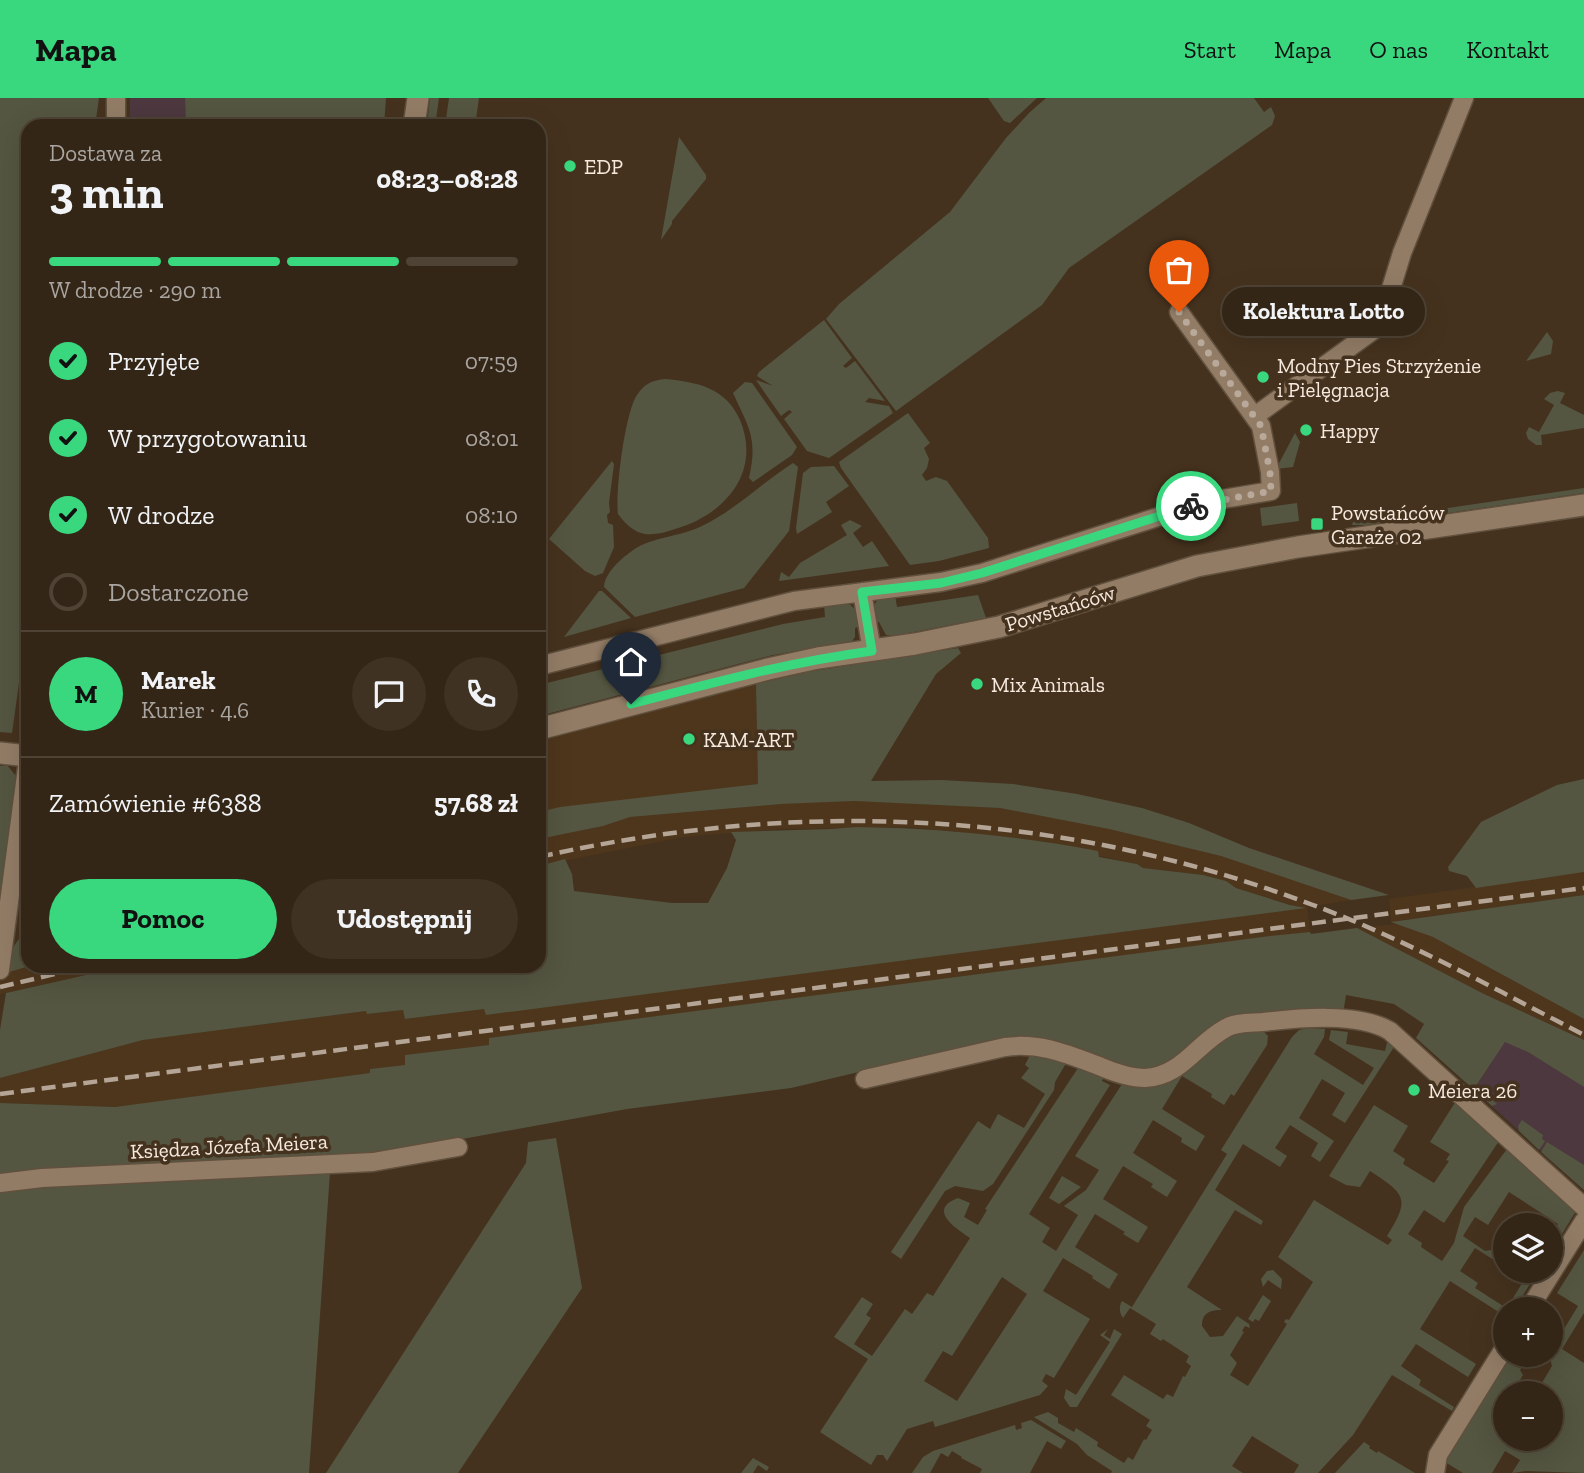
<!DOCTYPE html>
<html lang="pl">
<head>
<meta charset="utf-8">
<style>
  :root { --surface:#342616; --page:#3f3223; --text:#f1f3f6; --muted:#a9a5a1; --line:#4e4335; --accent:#39d87f }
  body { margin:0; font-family:"Zilla Slab",serif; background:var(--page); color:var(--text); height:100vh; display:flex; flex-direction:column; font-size:26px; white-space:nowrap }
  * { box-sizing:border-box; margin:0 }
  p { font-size:23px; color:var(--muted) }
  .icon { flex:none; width:38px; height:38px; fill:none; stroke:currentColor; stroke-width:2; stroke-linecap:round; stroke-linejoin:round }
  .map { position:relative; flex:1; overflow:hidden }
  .side { position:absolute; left:21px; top:21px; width:525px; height:854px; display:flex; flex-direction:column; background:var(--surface); border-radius:21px; box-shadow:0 7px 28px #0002,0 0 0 2px var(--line) }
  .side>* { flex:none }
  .tools { position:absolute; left:1493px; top:1115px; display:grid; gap:14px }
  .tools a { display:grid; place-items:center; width:70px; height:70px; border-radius:50%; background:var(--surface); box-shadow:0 7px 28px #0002,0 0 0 2px var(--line); font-size:35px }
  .pin { position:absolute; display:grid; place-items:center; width:60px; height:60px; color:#fff; margin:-72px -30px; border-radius:50% 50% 50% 0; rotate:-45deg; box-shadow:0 0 7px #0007 }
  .pin .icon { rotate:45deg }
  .courier { position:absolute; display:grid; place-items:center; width:70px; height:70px; margin:-35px; border:5px solid #39d87f; border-radius:50%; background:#fff; color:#222; box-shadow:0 2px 9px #0007 }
  .bubble { position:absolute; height:49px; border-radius:24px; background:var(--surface); box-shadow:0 7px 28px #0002,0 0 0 2px var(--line); font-size:23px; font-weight:700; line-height:49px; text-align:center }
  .summary em { font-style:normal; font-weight:700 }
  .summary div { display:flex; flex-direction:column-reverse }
  .summary { display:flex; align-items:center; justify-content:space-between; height:119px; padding:0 28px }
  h1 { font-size:46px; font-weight:700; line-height:52px }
  .bar { display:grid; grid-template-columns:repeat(4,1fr); gap:10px 7px; align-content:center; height:84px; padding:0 28px }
  .bar i { height:9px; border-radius:5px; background:var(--line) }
  .bar .on { background:var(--accent) }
  .bar p { grid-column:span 4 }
  .line { display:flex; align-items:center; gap:18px; padding:0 28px; border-top:2px solid var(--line) }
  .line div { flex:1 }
  .round { display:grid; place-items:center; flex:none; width:74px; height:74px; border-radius:37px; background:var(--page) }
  ol { padding:0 28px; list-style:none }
  li { display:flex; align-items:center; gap:21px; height:77px }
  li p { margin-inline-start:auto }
  li .icon { padding:7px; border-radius:50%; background:var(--accent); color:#111; stroke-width:4 }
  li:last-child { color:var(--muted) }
  li i { width:38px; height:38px; border:4px solid var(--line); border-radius:50% }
  .primary-button { display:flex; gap:14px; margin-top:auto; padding:14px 28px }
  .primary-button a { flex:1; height:80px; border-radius:42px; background:var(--accent); color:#111; font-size:28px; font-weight:700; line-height:80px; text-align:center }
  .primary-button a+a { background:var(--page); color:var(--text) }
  header { display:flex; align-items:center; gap:42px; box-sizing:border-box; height:98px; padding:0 35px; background:var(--accent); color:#111 }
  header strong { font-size:33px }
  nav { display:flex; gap:38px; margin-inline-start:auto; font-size:24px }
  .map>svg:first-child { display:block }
  .commercial { fill:#4c383e }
  .built { fill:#4e361c }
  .green { fill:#545641; fill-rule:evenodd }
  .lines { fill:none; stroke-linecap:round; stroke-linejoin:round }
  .minor-casing { stroke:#60503d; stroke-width:21 }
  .tertiary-casing { stroke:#60503d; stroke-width:24 }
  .minor { stroke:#927c66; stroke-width:18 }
  .tertiary { stroke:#927c66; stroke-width:21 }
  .rail { stroke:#b4a596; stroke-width:4.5; stroke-dasharray:14 7; stroke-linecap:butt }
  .done { stroke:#b8a99a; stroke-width:7; stroke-dasharray:0 12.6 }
  .route { stroke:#39d87f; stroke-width:9 }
  .poi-dot { fill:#39d87f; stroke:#45321e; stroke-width:2.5 }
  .labels { text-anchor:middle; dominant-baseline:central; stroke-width:7; stroke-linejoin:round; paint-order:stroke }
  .poi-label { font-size:21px; fill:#f6e9dd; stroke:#45321e; text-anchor:start }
  .street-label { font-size:21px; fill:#f6e9dd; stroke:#45321e }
</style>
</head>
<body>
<header>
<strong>Mapa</strong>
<nav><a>Start</a><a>Mapa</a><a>O nas</a><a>Kontakt</a></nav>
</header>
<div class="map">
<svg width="1584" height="1375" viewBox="0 0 1584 1375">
  <rect width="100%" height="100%" fill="#45321e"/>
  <path class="commercial" d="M130,0H185L186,28H130Z
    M1508,938L1584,976V1092L1474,992Z"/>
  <path class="built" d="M756,586L758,686L539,714V643Z
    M854,703L1000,710L1109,731L1221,758L1351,802L1307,809L1310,834L489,940L490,947L405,957L406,967L371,971L370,975L151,1005L114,1009L0,1005V980L143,942L367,913L368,916L404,912L405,921L485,911L486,917L1302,810L1236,790L1226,783L1203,777L1143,770L1137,766L1099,758L1048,744L909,729L780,731L683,739L539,768V741L603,728L630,719L781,706Z
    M1584,774V797L1395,823L1433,839L1584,921V942L1484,896L1357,830L1395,826L1391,824L1389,801Z
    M28,776V837L21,838L23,811Z
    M30,868H126L0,896V876Z"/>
  <path class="green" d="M0,0H99L95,28H28V521L12,635L0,634Z
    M185,0H386L384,28H186Z
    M430,0H439L435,28H427Z
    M449,0H479L475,28H445Z
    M988,0H1037L1010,25L1004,23Z
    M1046,0H1254L1264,14L1271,9L1275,18L1272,27L1069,170L1042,207L896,313L826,221L839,206L950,114L1006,40L1029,15Z
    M679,39L706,77V81L672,123V126L661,142Z
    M824,222L852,260L843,268L846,270L855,263L885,303L869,300L865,304L889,308L893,315L829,360L807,353L784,321L792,314L789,312L781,318L756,282L773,288L757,278L759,274Z
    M1547,234L1553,243L1551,256L1526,263Z
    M665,281C698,284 726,290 740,322C762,375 724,417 675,431C663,435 650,439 638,434C630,430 623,423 618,416C615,395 625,314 637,297C644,286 653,282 665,281Z
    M745,284L752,285L797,349L792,357L753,384L749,380C758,340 749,330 733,295Z
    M1558,293L1565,295L1560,305L1584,317V330L1541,337L1542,347H1536L1528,341L1526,335L1529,329L1539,334L1554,307L1544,301L1550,295Z
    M908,315L930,345L924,350L929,361L927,370L922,377L926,383L936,379L947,383L988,440L989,450L939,463L910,467L841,370L839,364Z
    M1295,335L1300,344L1293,369L1276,371Z
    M612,363L614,366L609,405L610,414L607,417L608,425L613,427L614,449L603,475L595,478L585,473L549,441Z
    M793,365L798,369L789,433L744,490L635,519L604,489C605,473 625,457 638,449C655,439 683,438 704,427C736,411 763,384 793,365Z
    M834,368L849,388L826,404L832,414L797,436L796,430L803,375L811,369Z
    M1584,390V395L1367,427H1352L1353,424Z
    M1297,405L1299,423L1262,428L1260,410Z
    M850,422L862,428L853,435L863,449L872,443L889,468L779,483L781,474L789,479L800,465L847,437L841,427Z
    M599,493H602L631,520L564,539Z
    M895,497L897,509L978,497L986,520L893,538L886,537L879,524L874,525L872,510L879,500Z
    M848,505L857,513L860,528L855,530V539L852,543L773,557L539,618V587L783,526L825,519L824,506Z
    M958,550L961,555L936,576L871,683L941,682L1013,686L1077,696L1142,710L1189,725L1249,750L1389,797L1351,802L1221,758L1109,731L1000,710L854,703L781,706L630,719L603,728L539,741V714L560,709L758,686L756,586L807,574Z
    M7,667L16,678L0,808V668Z
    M1584,681V774L1476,790L1467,778L1449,773L1448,769L1481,724L1557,687Z
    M857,729C939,730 1018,738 1098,753L1099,759L1137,766L1143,770L1203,777L1226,783L1236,790L1290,807L1306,810L486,917L484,911L405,921L403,912L367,916L366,913L143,942L0,980V932L6,895L126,868H539V768L565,761L572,776L574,793L672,805H708L727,770L736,742L731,734L831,731Z
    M1584,797V921L1433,839L1391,824Z
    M1357,830L1484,896L1584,942V989L1528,954L1505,944L1476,988L1497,1006L1492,1008L1416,940L1424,926L1394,906L1346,897L1343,916L1256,917L1176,964L1153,974L997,945L918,960L791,990L627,1011L397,1053L332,1059L140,1066L45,1073L0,1078V1005L115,1009L370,975V971L405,967V957L489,947V940L1270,838L1310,834L1311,836Z
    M28,837V868H30L9,874L12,851L21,838Z
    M1308,930L1325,931L1324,939L1314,956L1363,987L1374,970L1329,942L1331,932L1348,934L1346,946L1385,953L1388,941L1394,946V949L1345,1025L1332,1017L1345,995L1322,981L1299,1020L1334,1043L1320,1064L1311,1058L1318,1045L1290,1027L1275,1050L1287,1058L1280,1069L1243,1046L1215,1092L1263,1123L1261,1127L1235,1112L1187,1189L1222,1212C1211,1212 1202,1214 1202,1228L1210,1239L1223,1238L1237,1218L1249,1226L1250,1230L1245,1228L1242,1233L1244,1234L1230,1257L1237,1265L1230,1277L1248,1288L1287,1226L1284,1224L1286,1221L1289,1222L1313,1184L1278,1159L1314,1102L1388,1147L1392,1142L1387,1138C1411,1100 1405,1096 1370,1073L1360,1089L1346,1087L1329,1078L1374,1007L1408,1028L1393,1053L1405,1061L1403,1066L1434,1085L1449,1063L1446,1062L1450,1056L1430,1044L1456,1003L1499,1043L1444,1125L1424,1112L1408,1136L1422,1145L1421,1149L1442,1163L1454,1145L1464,1109L1507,1051L1576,1113L1551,1154V1138L1558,1126L1509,1094L1488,1127L1475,1119L1463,1138L1485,1153L1497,1151L1505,1156V1169L1475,1150L1460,1173L1478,1185L1475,1190L1508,1211H1505V1218L1450,1183L1420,1231L1476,1266L1468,1279L1416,1246L1401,1268L1421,1282L1419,1287L1454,1309L1452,1313L1392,1277L1353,1337L1318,1375H1294L1299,1367L1252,1338L1232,1368L1243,1375H1111L1112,1373L1087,1357L1077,1346L1034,1319L1048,1314L1058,1320V1325L1074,1334L1076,1330L1098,1344L1097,1348L1124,1365L1128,1359L1133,1362L1144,1341L1146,1342L1152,1332L1146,1328L1150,1322L1111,1297L1124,1277L1163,1301L1167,1296L1173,1299L1183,1278L1185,1279L1191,1268L1186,1264L1189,1258L1163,1241L1161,1243L1150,1236L1156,1226L1130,1210L1123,1220C1119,1215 1119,1208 1122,1203L1132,1209L1227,1056L1221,1052L1292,939L1299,932Z
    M1263,933L1268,938L1267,947L1234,998L1231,996L1224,1007L1211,999L1212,996L1182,978L1162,1011L1205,1038L1196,1053L1181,1044L1182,1040L1153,1022L1133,1055L1177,1083L1167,1099L1151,1089L1153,1086L1123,1068L1103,1101L1148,1129L1138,1145L1123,1136L1125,1134L1095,1116L1075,1149L1118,1176L1109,1191L1092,1180L1093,1178L1063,1160L1043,1193L1090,1221L1054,1280L1046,1276L1042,1283L1048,1288L1040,1297L935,1329L933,1323L907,1331L887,1363L883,1357H877L871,1367L820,1334L868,1261L834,1239L862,1199L873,1206L866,1217L871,1220L854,1246L872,1258L905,1211L912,1216L927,1195L933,1198L970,1140C957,1131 926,1112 958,1100L970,1105L964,1119L978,1127L987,1112L985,1111L1080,967L1105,976L1102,983L1110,987L1029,1116L1050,1130L1042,1144L1056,1153L1078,1117L1064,1108L1086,1092L1099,1072L1075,1058L1124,983L1137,985L1238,934ZM1002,1179L1027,1196L957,1303L924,1283L943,1253L952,1258Z
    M1031,955L1068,962L1055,984L1054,992L993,1086L983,1093L955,1088L945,1093L901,1161L891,1154L978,1023L990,1031L998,1016L1024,1030L1045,996L1021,980L1029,970L1025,967Z
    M1522,1022L1543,1037L1542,1041L1545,1043L1539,1052L1519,1033L1518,1028Z
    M556,1040L582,1190L458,1375H326L526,1065L528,1044Z
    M1547,1044L1584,1067V1092L1541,1054Z
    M330,1074L309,1375H0V1093L83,1084Z
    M1062,1078L1081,1089L1059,1106L1049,1100Z
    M1584,1152V1215L1562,1251L1584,1265V1375L1526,1373L1512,1375L1520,1362L1505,1353L1492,1375H1463L1445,1364L1511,1257H1529L1520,1272L1523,1277L1512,1295H1505V1340H1550L1551,1328L1562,1311L1551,1303L1550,1295H1536L1552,1268L1549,1257L1551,1230L1561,1236L1578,1208L1557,1195Z
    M1273,1172L1282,1181L1281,1191L1268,1182L1263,1189L1261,1181L1267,1173Z
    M1510,1173H1530L1536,1176L1516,1209L1510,1205L1524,1182Z
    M1263,1197L1271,1203L1259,1223L1255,1221L1253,1224L1248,1221Z
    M1108,1231L1104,1237L1110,1241L1114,1231L1122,1236L1077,1309H1070L1064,1300L1066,1291L1076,1297L1110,1244L1100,1237Z
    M1031,1322L1066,1343L1061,1351L1047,1343L1030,1375H980L982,1371L961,1360L962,1359L952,1353L948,1359L941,1355L930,1375H912L923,1359L933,1353L1015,1327L1016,1332L1022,1330L1021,1325Z
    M1364,1344L1370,1348L1369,1350L1377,1355L1378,1353L1415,1375H1335Z
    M753,1360L769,1369L767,1373L758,1367L753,1375H741Z"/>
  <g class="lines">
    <defs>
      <path id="minor" d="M116,28V0
        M1255,318L1375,231L1381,223L1402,155L1464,0
        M862,494L872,553
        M539,568L794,503L941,484L982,475L1205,404L1271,393L1270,374L1261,328L1179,214
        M0,872L28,662
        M865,981L1005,949C1039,944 1067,956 1099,968C1113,974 1129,980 1145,980C1182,978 1196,946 1226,930C1236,924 1251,925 1263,924C1298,920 1358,914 1390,933L1584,1109
        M0,1085L42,1080L373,1064L458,1049
        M1529,1211L1584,1123
        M1435,1375L1438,1357L1505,1249"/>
      <path id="tertiary" d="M414,28L418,0
        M539,631L768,571L818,560L915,546L999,529L1197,468L1298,449L1584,407
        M0,655L28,658"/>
    </defs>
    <use href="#minor" class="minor-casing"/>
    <use href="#tertiary" class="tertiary-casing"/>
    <use href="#minor" class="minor"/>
    <use href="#tertiary" class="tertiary"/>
    <path class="rail" d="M539,759C799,700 1063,712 1313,807C1407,842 1495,891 1584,937
      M0,889L89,868
      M0,996L1584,790"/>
  </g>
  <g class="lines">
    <path class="done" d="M1179,214L1261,328L1270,374L1271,393L1191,408"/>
    <path class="route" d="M631,606C711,585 790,564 872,553L862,494L941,485L982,475L1191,408"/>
  </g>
  <g class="poi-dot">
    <circle cx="570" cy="68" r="7"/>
    <circle cx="1263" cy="279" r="7"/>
    <circle cx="1306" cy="332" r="7"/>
    <rect x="1310" y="419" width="14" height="14" rx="3.5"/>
    <circle cx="977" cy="586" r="7"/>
    <circle cx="689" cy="641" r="7"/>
    <circle cx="1414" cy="992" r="7"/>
  </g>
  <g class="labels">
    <g class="poi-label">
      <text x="584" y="68">EDP</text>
      <text x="1277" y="267">Modny Pies Strzyżenie<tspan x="1277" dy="24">i Pielęgnacja</tspan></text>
      <text x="1320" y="332">Happy</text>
      <text x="1331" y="414">Powstańców<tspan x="1331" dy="24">Garaże 02</tspan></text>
      <text x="991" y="586">Mix Animals</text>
      <text x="703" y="641">KAM-ART</text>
      <text x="1428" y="992">Meiera 26</text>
    </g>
    <g class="street-label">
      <text transform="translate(1060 510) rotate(-17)">Powstańców</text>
      <text transform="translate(229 1048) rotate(-3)">Księdza Józefa Meiera</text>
    </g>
  </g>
</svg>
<div class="tools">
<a><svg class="icon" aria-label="layers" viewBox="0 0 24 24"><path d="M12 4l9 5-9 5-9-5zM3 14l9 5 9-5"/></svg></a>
<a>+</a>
<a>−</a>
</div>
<div class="pin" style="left:1179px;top:214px;background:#ea580c"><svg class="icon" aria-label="bag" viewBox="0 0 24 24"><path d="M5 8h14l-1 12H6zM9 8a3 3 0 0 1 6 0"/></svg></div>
<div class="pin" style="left:631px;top:606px;background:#1f2937"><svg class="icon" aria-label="home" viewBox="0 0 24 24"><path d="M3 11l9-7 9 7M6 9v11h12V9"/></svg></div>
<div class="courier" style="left:1191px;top:408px"><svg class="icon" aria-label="bike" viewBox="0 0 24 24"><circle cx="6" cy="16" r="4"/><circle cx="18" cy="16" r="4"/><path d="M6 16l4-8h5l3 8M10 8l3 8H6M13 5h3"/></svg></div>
<div class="bubble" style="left:1222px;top:189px;width:203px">Kolektura Lotto</div>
<section class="side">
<div class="summary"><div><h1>3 min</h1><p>Dostawa za</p></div><em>08:23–08:28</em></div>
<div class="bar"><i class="on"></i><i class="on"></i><i class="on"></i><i></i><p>W drodze · 290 m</p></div>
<ol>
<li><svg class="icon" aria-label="check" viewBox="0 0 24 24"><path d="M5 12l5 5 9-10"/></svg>Przyjęte<p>07:59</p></li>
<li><svg class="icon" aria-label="check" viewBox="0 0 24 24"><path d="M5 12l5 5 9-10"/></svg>W przygotowaniu<p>08:01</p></li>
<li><svg class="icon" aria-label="check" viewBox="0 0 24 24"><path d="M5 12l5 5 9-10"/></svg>W drodze<p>08:10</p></li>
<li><i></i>Dostarczone</li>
</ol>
<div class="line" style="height:126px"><b class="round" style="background:var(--accent);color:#111">M</b><div><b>Marek</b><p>Kurier · 4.6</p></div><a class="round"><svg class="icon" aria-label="chat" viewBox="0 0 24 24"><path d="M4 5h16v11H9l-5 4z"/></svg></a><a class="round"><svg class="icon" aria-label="phone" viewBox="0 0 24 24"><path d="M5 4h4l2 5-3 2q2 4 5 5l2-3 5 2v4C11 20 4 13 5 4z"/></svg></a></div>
<div class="line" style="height:91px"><div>Zamówienie #6388</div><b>57.68 zł</b></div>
<div class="primary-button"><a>Pomoc</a><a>Udostępnij</a></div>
</section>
</div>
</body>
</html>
